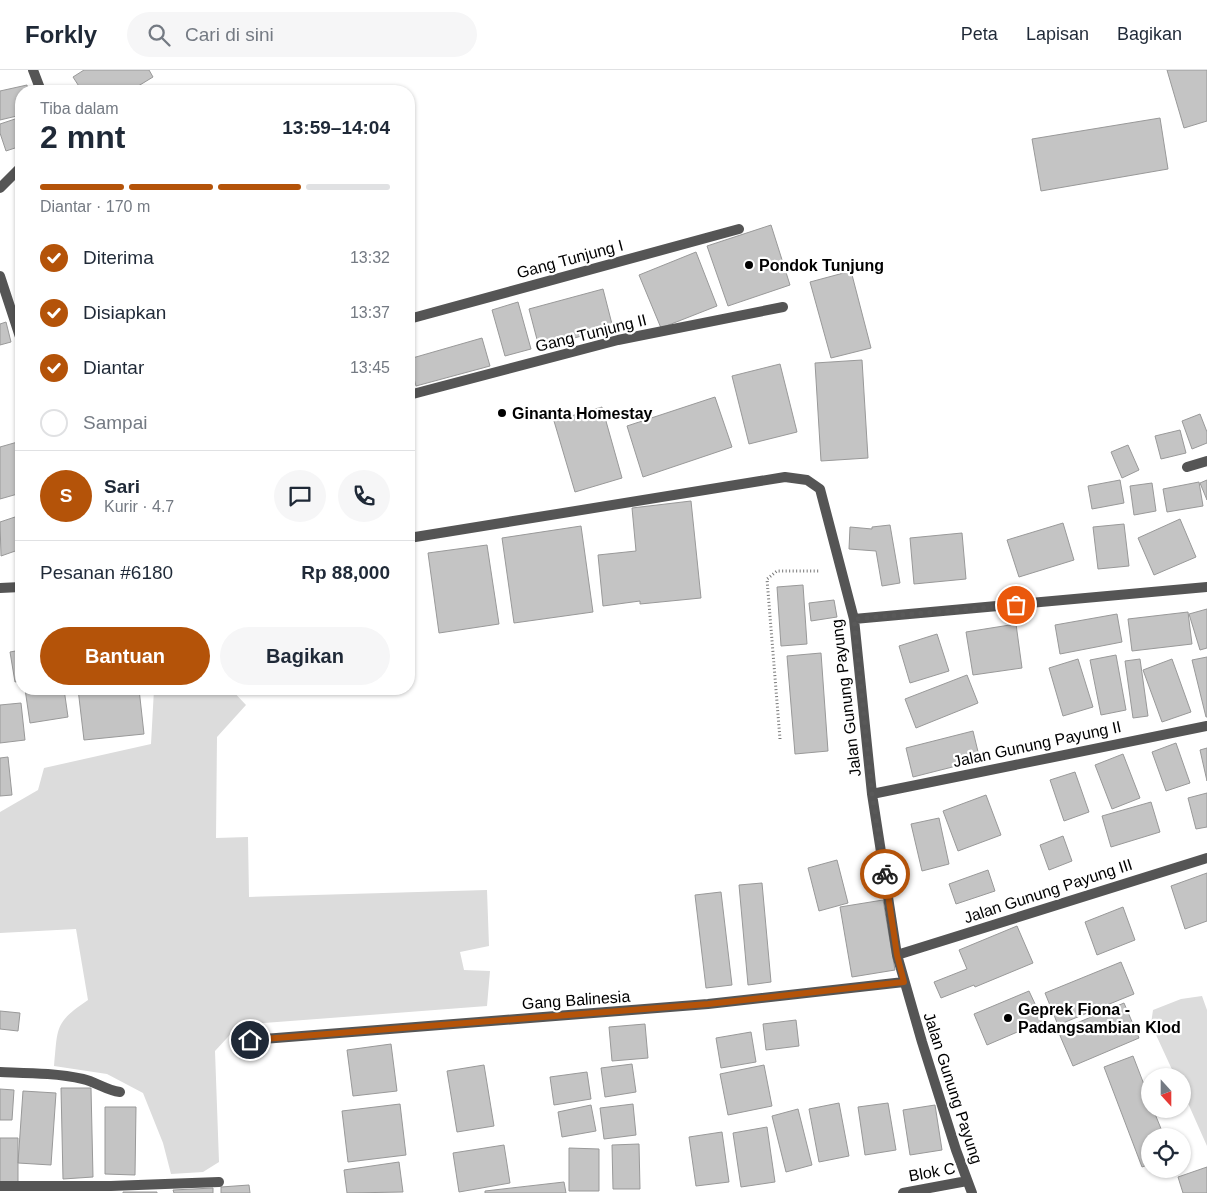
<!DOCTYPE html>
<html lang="id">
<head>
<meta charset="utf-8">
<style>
  :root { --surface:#fff; --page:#f6f6f7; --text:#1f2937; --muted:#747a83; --line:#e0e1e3; --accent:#b45309 }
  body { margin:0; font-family:Helvetica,sans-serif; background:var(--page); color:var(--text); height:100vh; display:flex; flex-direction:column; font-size:19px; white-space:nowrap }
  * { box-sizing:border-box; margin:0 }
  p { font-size:16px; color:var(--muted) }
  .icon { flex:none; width:28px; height:28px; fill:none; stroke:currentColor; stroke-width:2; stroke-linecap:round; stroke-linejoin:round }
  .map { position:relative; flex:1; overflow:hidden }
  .drawer { position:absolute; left:15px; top:15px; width:400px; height:610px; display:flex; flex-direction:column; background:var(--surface); border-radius:20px; box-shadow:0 1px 4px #0004 }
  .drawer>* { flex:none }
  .needle { width:32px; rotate:159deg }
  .tools { position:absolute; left:1141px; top:998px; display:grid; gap:10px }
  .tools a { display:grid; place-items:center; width:50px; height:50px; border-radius:50%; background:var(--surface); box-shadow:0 1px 4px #0004; font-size:25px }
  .pin { position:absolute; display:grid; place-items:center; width:42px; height:42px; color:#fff; margin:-21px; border:2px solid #fff; border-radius:50%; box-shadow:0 1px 5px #0007 }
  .courier { position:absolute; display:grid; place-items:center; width:50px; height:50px; margin:-25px; border:4px solid #b45309; border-radius:50%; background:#fff; color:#222; box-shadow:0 1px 6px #0007 }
  .summary em { font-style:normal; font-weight:700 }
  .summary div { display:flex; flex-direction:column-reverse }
  .summary { display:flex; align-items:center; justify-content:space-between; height:85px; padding:0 25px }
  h1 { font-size:32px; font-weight:700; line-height:38px }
  .bar { display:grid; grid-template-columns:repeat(4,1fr); gap:8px 5px; align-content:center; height:60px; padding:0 25px }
  .bar i { height:6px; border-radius:4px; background:var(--line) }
  .bar .on { background:var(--accent) }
  .bar p { grid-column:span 4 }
  .line { display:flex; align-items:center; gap:12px; padding:0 25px; border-top:1px solid var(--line) }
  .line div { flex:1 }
  .round { display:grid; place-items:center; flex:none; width:52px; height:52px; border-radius:26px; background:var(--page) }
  ol { padding:0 25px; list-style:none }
  li { display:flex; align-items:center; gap:15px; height:55px }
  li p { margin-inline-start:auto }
  li .icon { padding:5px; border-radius:50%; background:var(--accent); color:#fff; stroke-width:4 }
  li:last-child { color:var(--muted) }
  li i { width:28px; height:28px; border:2px solid var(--line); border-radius:50% }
  .cta { display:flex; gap:10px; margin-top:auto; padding:10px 25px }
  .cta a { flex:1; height:58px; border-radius:30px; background:var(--accent); color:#fff; font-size:20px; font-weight:700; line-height:58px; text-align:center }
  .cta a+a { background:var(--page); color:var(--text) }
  header { display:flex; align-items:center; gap:30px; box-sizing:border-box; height:70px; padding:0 25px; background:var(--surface); border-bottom:1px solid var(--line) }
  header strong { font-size:24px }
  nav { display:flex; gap:28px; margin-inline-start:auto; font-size:18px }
  .search { width:350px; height:45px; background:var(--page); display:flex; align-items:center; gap:12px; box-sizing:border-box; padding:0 18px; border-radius:28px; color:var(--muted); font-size:19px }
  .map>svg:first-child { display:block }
  .green { fill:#dcdcdc }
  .building { fill:#c4c4c4; stroke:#999 }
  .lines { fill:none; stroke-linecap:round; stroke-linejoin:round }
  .path { stroke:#777; stroke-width:3; stroke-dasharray:1 2.5; stroke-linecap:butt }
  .minor { stroke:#555; stroke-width:10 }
  .done { stroke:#595959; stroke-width:5; stroke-dasharray:0 9 }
  .route { stroke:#b45309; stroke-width:6 }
  .poi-dot { fill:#000; stroke:#fff; stroke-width:2 }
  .labels { text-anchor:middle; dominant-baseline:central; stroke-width:4.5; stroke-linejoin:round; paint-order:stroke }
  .street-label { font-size:16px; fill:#000; stroke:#fff }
  .poi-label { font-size:16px; font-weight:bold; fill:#000; stroke:#fff; text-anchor:start }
</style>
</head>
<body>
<header>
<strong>Forkly</strong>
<div class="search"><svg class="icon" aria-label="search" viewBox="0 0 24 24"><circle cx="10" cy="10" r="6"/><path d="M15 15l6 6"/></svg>Cari di sini</div>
<nav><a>Peta</a><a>Lapisan</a><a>Bagikan</a></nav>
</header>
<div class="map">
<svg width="1207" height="1123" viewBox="0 0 1207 1123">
  <rect width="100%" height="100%" fill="#fff"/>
  <path class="green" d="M154,619H231L246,635L217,667L216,768L248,767L249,827L487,820L489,876L460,882L464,900L490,901L487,936L239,955L215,981L219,1092L203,1102L171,1104L163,1073L143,1023L107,1004L54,996C58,957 54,953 88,930L76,859L0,863V742L38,720L44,698L151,674Z
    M1202,926L1207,940V1076L1183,1022L1182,1006H1175L1151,954L1153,940L1181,929Z"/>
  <path class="building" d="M84,0H149L153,7L130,21H82L73,7Z
    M1167,0H1207V51L1184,58Z
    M27,15L28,21H21V45L0,50V21Z
    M21,47V76L6,81L0,63V54Z
    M1160,48L1168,99L1041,121L1032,69Z
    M771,155L790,215L728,236L707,176Z
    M696,182L717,236L661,258L639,205Z
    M851,201L871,278L831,288L810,212Z
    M603,219L613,258L539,277L529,239Z
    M518,232L531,279L505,286L492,240Z
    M6,252L11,272L0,275V254Z
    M482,268L490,296L416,316L409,289Z
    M862,290L868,388L821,391L815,293Z
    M780,294L797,362L749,374L732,306Z
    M715,327L732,377L643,407L627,356Z
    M602,337L622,408L575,422L554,351Z
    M1200,344L1207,362V373L1192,379L1182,351Z
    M1180,360L1186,383L1161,389L1155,366Z
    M21,371V423L0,429V377Z
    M1128,375L1139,400L1122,408L1111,382Z
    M1120,410L1124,433L1092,439L1088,416Z
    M1207,410V430L1200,413Z
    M1199,412L1203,436L1167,442L1163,419Z
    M1152,413L1156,441L1134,445L1130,416Z
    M691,431L701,528L640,534V531L603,536L598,485L636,481L632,438Z
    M21,445V479L1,486L0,452Z
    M1180,449L1196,487L1154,505L1138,468Z
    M1063,453L1074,490L1019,507L1007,470Z
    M1124,454L1129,496L1098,499L1093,457Z
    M890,455L900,513L882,516L876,481L849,479L850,457L872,459V457Z
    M581,456L593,542L514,553L502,468Z
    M962,463L966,509L914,514L910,468Z
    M487,475L499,554L439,563L428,483Z
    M803,515L807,574L781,576L777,517Z
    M834,530L837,547L811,551L809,533Z
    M1207,539V578L1200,580L1189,544Z
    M1188,542L1192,574L1132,581L1128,549Z
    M1117,544L1122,572L1060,584L1055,555Z
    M1016,554L1022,598L973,605L966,562Z
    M937,564L949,601L910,613L899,576Z
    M21,580V611L15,612L10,582Z
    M821,583L828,681L795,684L787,586Z
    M1116,585L1126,640L1101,645L1090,590Z
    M1207,587V647H1206L1192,590Z
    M1078,589L1093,637L1063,646L1049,598Z
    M1140,589L1148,646L1133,648L1125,591Z
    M1172,589L1191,642L1162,652L1143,600Z
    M967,605L978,633L916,658L905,629Z
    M25,619H64L68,647L30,653Z
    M78,619H139L144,664L84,670Z
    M21,633L25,670L0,673V635Z
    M973,661L980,690L913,707L906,678Z
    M1176,673L1190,713L1166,721L1152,682Z
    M1207,678V711L1200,680Z
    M1123,684L1140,728L1112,739L1095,695Z
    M8,687L12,725L0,726V688Z
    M1075,702L1089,742L1064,751L1050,710Z
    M1207,723V757L1196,759L1188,728Z
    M986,725L1001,765L958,781L943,741Z
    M1151,732L1160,762L1111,777L1102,746Z
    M939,748L949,794L922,801L911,754Z
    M1063,766L1072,791L1049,800L1040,775Z
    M837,790L848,833L819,841L808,798Z
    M988,800L995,821L956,834L949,814Z
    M1207,803V851L1185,859L1171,816Z
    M762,813L771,912L748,915L739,815Z
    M721,822L732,915L706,918L695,825Z
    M883,830L895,900L852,907L840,837Z
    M1123,837L1135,870L1097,885L1085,852Z
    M1017,856L1033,893L975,917L974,915L941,928L934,912L967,899L959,880Z
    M1121,892L1134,924L1058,955L1045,923Z
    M1029,921L1043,951L987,975L974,944Z
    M1124,933L1139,968L1073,996L1058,961Z
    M0,941L20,943L18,961L0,959Z
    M796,950L799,976L766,980L763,954Z
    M645,954L648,988L612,991L609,957Z
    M751,962L756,992L721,998L716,968Z
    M391,974L397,1021L353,1026L347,980Z
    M1133,986L1150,1030V1039H1153L1164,1066H1150V1094L1142,1097L1104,997Z
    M632,994L636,1022L605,1027L601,998Z
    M484,995L494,1056L457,1062L447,1001Z
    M764,995L772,1036L728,1045L720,1004Z
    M587,1002L591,1029L554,1035L550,1007Z
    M61,1018H91L93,1107L63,1109Z
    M0,1019L14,1020L12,1050H0Z
    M23,1021L56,1023L51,1095L18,1093Z
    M839,1033L849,1086L819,1092L809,1039Z
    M888,1033L896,1080L865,1085L858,1037Z
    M400,1034L406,1085L348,1092L342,1041Z
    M633,1034L636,1065L604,1069L600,1038Z
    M591,1035L596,1061L562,1067L558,1042Z
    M935,1035L942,1080L910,1085L903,1040Z
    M105,1037H136L135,1105L105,1104Z
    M798,1039L812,1095L786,1102L772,1046Z
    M767,1057L775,1112L741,1117L733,1063Z
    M722,1062L729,1112L696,1116L689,1067Z
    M0,1068H18V1112L0,1113Z
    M639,1074L640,1119H613L612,1075Z
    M504,1075L510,1113L459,1122L453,1083Z
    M569,1078L599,1079V1121H569Z
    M399,1092L403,1122L347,1123L344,1100Z
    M1207,1097V1123H1183L1178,1107Z
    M564,1112L566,1123H485V1121Z
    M249,1115L250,1123H221V1117Z
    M213,1118V1123H174L173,1120Z
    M123,1122H157V1123H123Z"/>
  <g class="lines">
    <path class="path" d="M780,669L767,509L777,501H820"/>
    <path class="minor" d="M33,0L41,21
      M0,118L21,97
      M0,206L21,270
      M409,249L739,159
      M409,325L618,270L783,237
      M1187,397L1207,391
      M409,468L785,407L807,410L820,419L854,549L872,724L897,885L922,972L956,1080L972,1123
      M0,518L21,517
      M854,549L1207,517
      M872,724L1207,656
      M897,885L1207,788
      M250,970L708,934L904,912
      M0,1002C27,1003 56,1003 83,1009C96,1012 106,1020 120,1022
      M0,1116H111L219,1112
      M903,1123L967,1111"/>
  </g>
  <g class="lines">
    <path class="done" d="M885,804L872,724L854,549L1016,535"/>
    <path class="route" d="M250,970L708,934L904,912L897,885L885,804"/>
  </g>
  <g class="poi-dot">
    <circle cx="749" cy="195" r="5"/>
    <circle cx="502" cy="343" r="5"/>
    <circle cx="1008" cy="948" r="5"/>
  </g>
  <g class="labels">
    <g class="street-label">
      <text transform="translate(570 189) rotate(-15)">Gang Tunjung I</text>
      <text transform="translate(591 263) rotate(-14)">Gang Tunjung II</text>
      <text transform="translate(846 628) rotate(-97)">Jalan Gunung Payung</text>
      <text transform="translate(1037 674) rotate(-12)">Jalan Gunung Payung II</text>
      <text transform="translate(1048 821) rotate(-18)">Jalan Gunung Payung III</text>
      <text transform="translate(576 930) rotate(-4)">Gang Balinesia</text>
      <text transform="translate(953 1018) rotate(72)">Jalan Gunung Payung</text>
      <text transform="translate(932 1102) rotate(-10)">Blok C</text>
    </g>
    <g class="poi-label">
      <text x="759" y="195">Pondok Tunjung</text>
      <text x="512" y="343">Ginanta Homestay</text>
      <text x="1018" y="939">Geprek Fiona -<tspan x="1018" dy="18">Padangsambian Klod</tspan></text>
    </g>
  </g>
</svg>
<div class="tools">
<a><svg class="needle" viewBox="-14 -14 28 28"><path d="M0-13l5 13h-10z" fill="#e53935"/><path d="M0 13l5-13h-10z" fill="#747a83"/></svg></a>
<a><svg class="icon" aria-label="locate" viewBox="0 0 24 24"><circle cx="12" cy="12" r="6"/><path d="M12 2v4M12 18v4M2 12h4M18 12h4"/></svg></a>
</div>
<div class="pin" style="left:1016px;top:535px;background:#ea580c"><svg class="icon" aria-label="bag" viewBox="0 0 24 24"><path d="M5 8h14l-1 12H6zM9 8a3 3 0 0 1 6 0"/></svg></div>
<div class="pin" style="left:250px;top:970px;background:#1f2937"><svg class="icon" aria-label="home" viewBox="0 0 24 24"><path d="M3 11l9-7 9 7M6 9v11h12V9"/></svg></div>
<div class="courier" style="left:885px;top:804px"><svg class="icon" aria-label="bike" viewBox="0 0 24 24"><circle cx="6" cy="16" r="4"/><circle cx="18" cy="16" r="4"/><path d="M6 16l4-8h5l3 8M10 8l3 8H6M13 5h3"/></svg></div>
<section class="drawer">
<div class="summary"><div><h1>2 mnt</h1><p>Tiba dalam</p></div><em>13:59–14:04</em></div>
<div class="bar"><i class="on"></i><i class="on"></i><i class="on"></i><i></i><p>Diantar · 170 m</p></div>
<ol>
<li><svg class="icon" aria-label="check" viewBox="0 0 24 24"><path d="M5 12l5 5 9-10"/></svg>Diterima<p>13:32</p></li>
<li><svg class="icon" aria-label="check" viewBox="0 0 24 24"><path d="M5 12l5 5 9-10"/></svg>Disiapkan<p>13:37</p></li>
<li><svg class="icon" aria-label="check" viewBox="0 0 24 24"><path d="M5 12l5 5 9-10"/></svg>Diantar<p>13:45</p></li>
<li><i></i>Sampai</li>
</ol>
<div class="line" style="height:90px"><b class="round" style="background:var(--accent);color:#fff">S</b><div><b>Sari</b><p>Kurir · 4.7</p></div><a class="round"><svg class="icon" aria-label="chat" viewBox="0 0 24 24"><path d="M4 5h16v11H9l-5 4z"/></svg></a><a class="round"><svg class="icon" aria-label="phone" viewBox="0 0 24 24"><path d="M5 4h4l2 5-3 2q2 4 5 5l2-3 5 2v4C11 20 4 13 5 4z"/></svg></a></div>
<div class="line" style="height:65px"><div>Pesanan #6180</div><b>Rp 88,000</b></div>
<div class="cta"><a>Bantuan</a><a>Bagikan</a></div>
</section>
</div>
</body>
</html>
